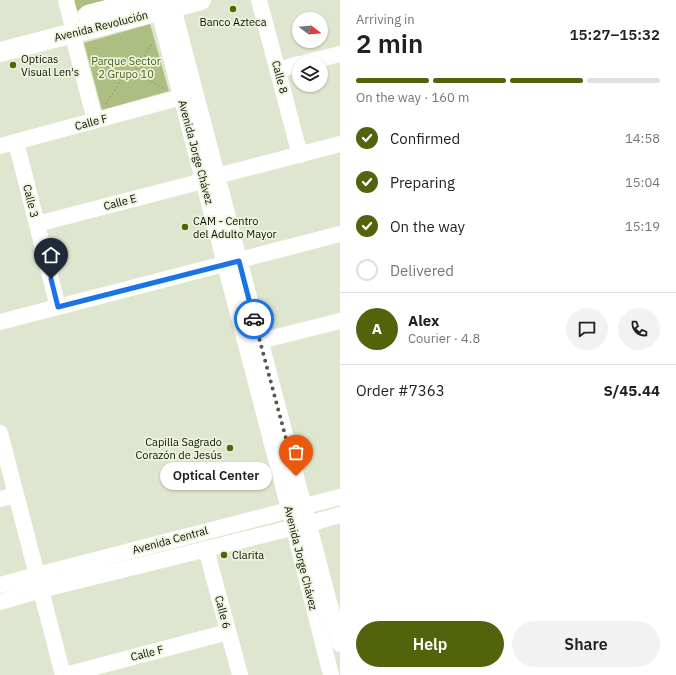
<!DOCTYPE html>
<html lang="en">
<head>
<meta charset="utf-8">
<style>
  :root { --surface:#fff; --page:#f2f2f2; --text:#202124; --muted:#757577; --line:#e0e0e0; --accent:#51630b }
  body { margin:0; font-family:"IBM Plex Sans",sans-serif; background:var(--page); color:var(--text); height:100vh; display:flex; flex-direction:column; font-size:15px; white-space:nowrap }
  * { box-sizing:border-box; margin:0 }
  p { font-size:13px; color:var(--muted) }
  .icon { flex:none; width:22px; height:22px; fill:none; stroke:currentColor; stroke-width:2; stroke-linecap:round; stroke-linejoin:round }
  .map { position:relative; flex:1; overflow:hidden }
  .panel { display:flex; flex-direction:column; background:var(--surface); width:336px }
  .panel>* { flex:none }
  .needle { width:26px; rotate:106deg }
  .fabs { position:absolute; left:292px; top:12px; display:grid; gap:8px }
  .fabs a { display:grid; place-items:center; width:36px; height:36px; border-radius:50%; background:var(--surface); box-shadow:0 1px 3px #0004; font-size:20px }
  .pin { position:absolute; display:grid; place-items:center; width:34px; height:34px; color:#fff; margin:-41px -17px; border-radius:50% 50% 50% 0; rotate:-45deg; box-shadow:0 0 4px #0007 }
  .pin .icon { rotate:45deg }
  .courier { position:absolute; display:grid; place-items:center; width:40px; height:40px; margin:-20px; border:3px solid #1a73e8; border-radius:50%; background:#fff; color:#222; box-shadow:0 1px 5px #0007 }
  .bubble { position:absolute; height:28px; border-radius:14px; background:var(--surface); box-shadow:0 1px 3px #0004; font-size:13px; font-weight:600; line-height:28px; text-align:center }
  .overview em { font-style:normal; font-weight:600 }
  .overview div { display:flex; flex-direction:column-reverse }
  .overview { display:flex; align-items:center; justify-content:space-between; height:68px; padding:0 16px }
  h1 { font-size:26px; font-weight:600; line-height:30px }
  .bar { display:grid; grid-template-columns:repeat(4,1fr); gap:6px 4px; align-content:center; height:48px; padding:0 16px }
  .bar i { height:5px; border-radius:3px; background:var(--line) }
  .bar .active { background:var(--accent) }
  .bar p { grid-column:span 4 }
  .line { display:flex; align-items:center; gap:10px; padding:0 16px; border-top:1px solid var(--line) }
  .line div { flex:1 }
  .round { display:grid; place-items:center; flex:none; width:42px; height:42px; border-radius:21px; background:var(--page) }
  ol { padding:0 16px; list-style:none }
  li { display:flex; align-items:center; gap:12px; height:44px }
  li p { margin-inline-start:auto }
  li .icon { padding:4px; border-radius:50%; background:var(--accent); color:#fff; stroke-width:4 }
  li:last-child { color:var(--muted) }
  li i { width:22px; height:22px; border:2px solid var(--line); border-radius:50% }
  .action { display:flex; gap:8px; margin-top:auto; padding:8px 16px }
  .action a { flex:1; height:46px; border-radius:24px; background:var(--accent); color:#fff; font-size:16px; font-weight:600; line-height:46px; text-align:center }
  .action a+a { background:var(--page); color:var(--text) }
  main { display:flex; flex:1; min-height:0 }
  .map>svg:first-child { display:block }
  .green { fill:#adbe82 }
  .lines { fill:none; stroke-linecap:round; stroke-linejoin:round }
  .path { stroke:#929786; stroke-width:2; stroke-dasharray:1 3; stroke-linecap:butt }
  .minor { stroke:#fff; stroke-width:16 }
  .major { stroke:#fff; stroke-width:20 }
  .done { stroke:#565a4d; stroke-width:4; stroke-dasharray:0 7.2 }
  .route { stroke:#1a73e8; stroke-width:5 }
  .poi-dot { fill:#51630b; stroke:#ecf4dc; stroke-width:1.5 }
  .labels { text-anchor:middle; dominant-baseline:central; stroke-width:3.5; stroke-linejoin:round; paint-order:stroke }
  .poi-label { font-size:11px; fill:#0c0e07; stroke:#ecf4dc; text-anchor:start }
  .street-label { font-size:11px; fill:#0c0e07; stroke:#ecf4dc }
  .park-label { font-size:11px; fill:#4d5d18; stroke:#ecf4dc }
</style>
</head>
<body>
<main>
<div class="map">
<svg width="340" height="675" viewBox="0 0 340 675">
  <rect width="100%" height="100%" fill="#dfe6cf"/>
  <path class="green" d="M73,0H118L75,11Z
    M150,24L169,91L102,110L84,43Z"/>
  <g class="lines">
    <path class="path" d="M92,60L124,75
      M134,72L163,88
      M106,104L124,75L134,72L153,42"/>
    <path class="minor" d="M66,0L71,20
      M156,0L289,509L331,675
      M171,0L340,644
      M259,0L300,155
      M72,33L95,120
      M304,63L340,54
      M278,70L299,64
      M16,142L58,307
      M0,146L182,97
      M217,176L340,144
      M37,224L203,181
      M0,322L340,234
      M260,341L340,321
      M0,433L63,675
      M0,499L16,495
      M206,549L240,675
      M0,585L37,575L340,497
      M0,602L41,590L308,524L340,515
      M65,675L228,632"/>
    <path class="major" d="M88,15L144,0
      M0,52L201,0"/>
  </g>
  <g class="lines">
    <path class="done" d="M254,319L296,476"/>
    <path class="route" d="M51,279L58,307L239,261L254,319"/>
  </g>
  <g class="poi-dot">
    <circle cx="233" cy="9" r="4"/>
    <circle cx="13" cy="65" r="4"/>
    <circle cx="185" cy="227" r="4"/>
    <circle cx="230" cy="448" r="4"/>
    <circle cx="224" cy="555" r="4"/>
  </g>
  <g class="labels">
    <g class="poi-label">
      <text x="233" y="22" text-anchor="middle">Banco Azteca</text>
      <text x="21" y="59">Opticas<tspan x="21" dy="13">Visual Len's</tspan></text>
      <text x="193" y="221">CAM - Centro<tspan x="193" dy="13">del Adulto Mayor</tspan></text>
      <text x="222" y="442" text-anchor="end">Capilla Sagrado<tspan x="222" dy="13">Corazón de Jesús</tspan></text>
      <text x="232" y="555">Clarita</text>
    </g>
    <g class="street-label">
      <text transform="translate(101 26) rotate(-14)">Avenida Revolución</text>
      <text transform="translate(280 77) rotate(75)">Calle 8</text>
      <text transform="translate(91 122) rotate(-15)">Calle F</text>
      <text transform="translate(196 152) rotate(75)">Avenida Jorge Chávez</text>
      <text transform="translate(31 201) rotate(76)">Calle 3</text>
      <text transform="translate(120 202) rotate(-15)">Calle E</text>
      <text transform="translate(170 540) rotate(-15)">Avenida Central</text>
      <text transform="translate(301 558) rotate(76)">Avenida Jorge Chávez</text>
      <text transform="translate(223 612) rotate(75)">Calle 6</text>
      <text transform="translate(147 653) rotate(-14)">Calle F</text>
    </g>
    <g class="park-label">
      <text x="126" y="61">Parque Sector<tspan x="126" dy="13">2 Grupo 10</tspan></text>
    </g>
  </g>
</svg>
<div class="fabs">
<a><svg class="needle" viewBox="-14 -14 28 28"><path d="M0-13l5 13h-10z" fill="#e53935"/><path d="M0 13l5-13h-10z" fill="#757577"/></svg></a>
<a><svg class="icon" aria-label="layers" viewBox="0 0 24 24"><path d="M12 4l9 5-9 5-9-5zM3 14l9 5 9-5"/></svg></a>
</div>
<div class="pin" style="left:296px;top:476px;background:#ea580c"><svg class="icon" aria-label="bag" viewBox="0 0 24 24"><path d="M5 8h14l-1 12H6zM9 8a3 3 0 0 1 6 0"/></svg></div>
<div class="pin" style="left:51px;top:279px;background:#1f2937"><svg class="icon" aria-label="home" viewBox="0 0 24 24"><path d="M3 11l9-7 9 7M6 9v11h12V9"/></svg></div>
<div class="courier" style="left:254px;top:319px"><svg class="icon" aria-label="car" viewBox="0 0 24 24"><path d="M5 17H2v-5l4-1 3-4h7l3 4 3 1v5h-3M9 17h6M6 11h13"/><circle cx="7" cy="17" r="2"/><circle cx="17" cy="17" r="2"/></svg></div>
<div class="bubble" style="left:160px;top:462px;width:112px">Optical Center</div>
</div>
<section class="panel">
<div class="overview"><div><h1>2 min</h1><p>Arriving in</p></div><em>15:27–15:32</em></div>
<div class="bar"><i class="active"></i><i class="active"></i><i class="active"></i><i></i><p>On the way · 160 m</p></div>
<ol>
<li><svg class="icon" aria-label="check" viewBox="0 0 24 24"><path d="M5 12l5 5 9-10"/></svg>Confirmed<p>14:58</p></li>
<li><svg class="icon" aria-label="check" viewBox="0 0 24 24"><path d="M5 12l5 5 9-10"/></svg>Preparing<p>15:04</p></li>
<li><svg class="icon" aria-label="check" viewBox="0 0 24 24"><path d="M5 12l5 5 9-10"/></svg>On the way<p>15:19</p></li>
<li><i></i>Delivered</li>
</ol>
<div class="line" style="height:72px"><b class="round" style="background:var(--accent);color:#fff">A</b><div><b>Alex</b><p>Courier · 4.8</p></div><a class="round"><svg class="icon" aria-label="chat" viewBox="0 0 24 24"><path d="M4 5h16v11H9l-5 4z"/></svg></a><a class="round"><svg class="icon" aria-label="phone" viewBox="0 0 24 24"><path d="M5 4h4l2 5-3 2q2 4 5 5l2-3 5 2v4C11 20 4 13 5 4z"/></svg></a></div>
<div class="line" style="height:52px"><div>Order #7363</div><b>S/45.44</b></div>
<div class="action"><a>Help</a><a>Share</a></div>
</section>
</main>
</body>
</html>
